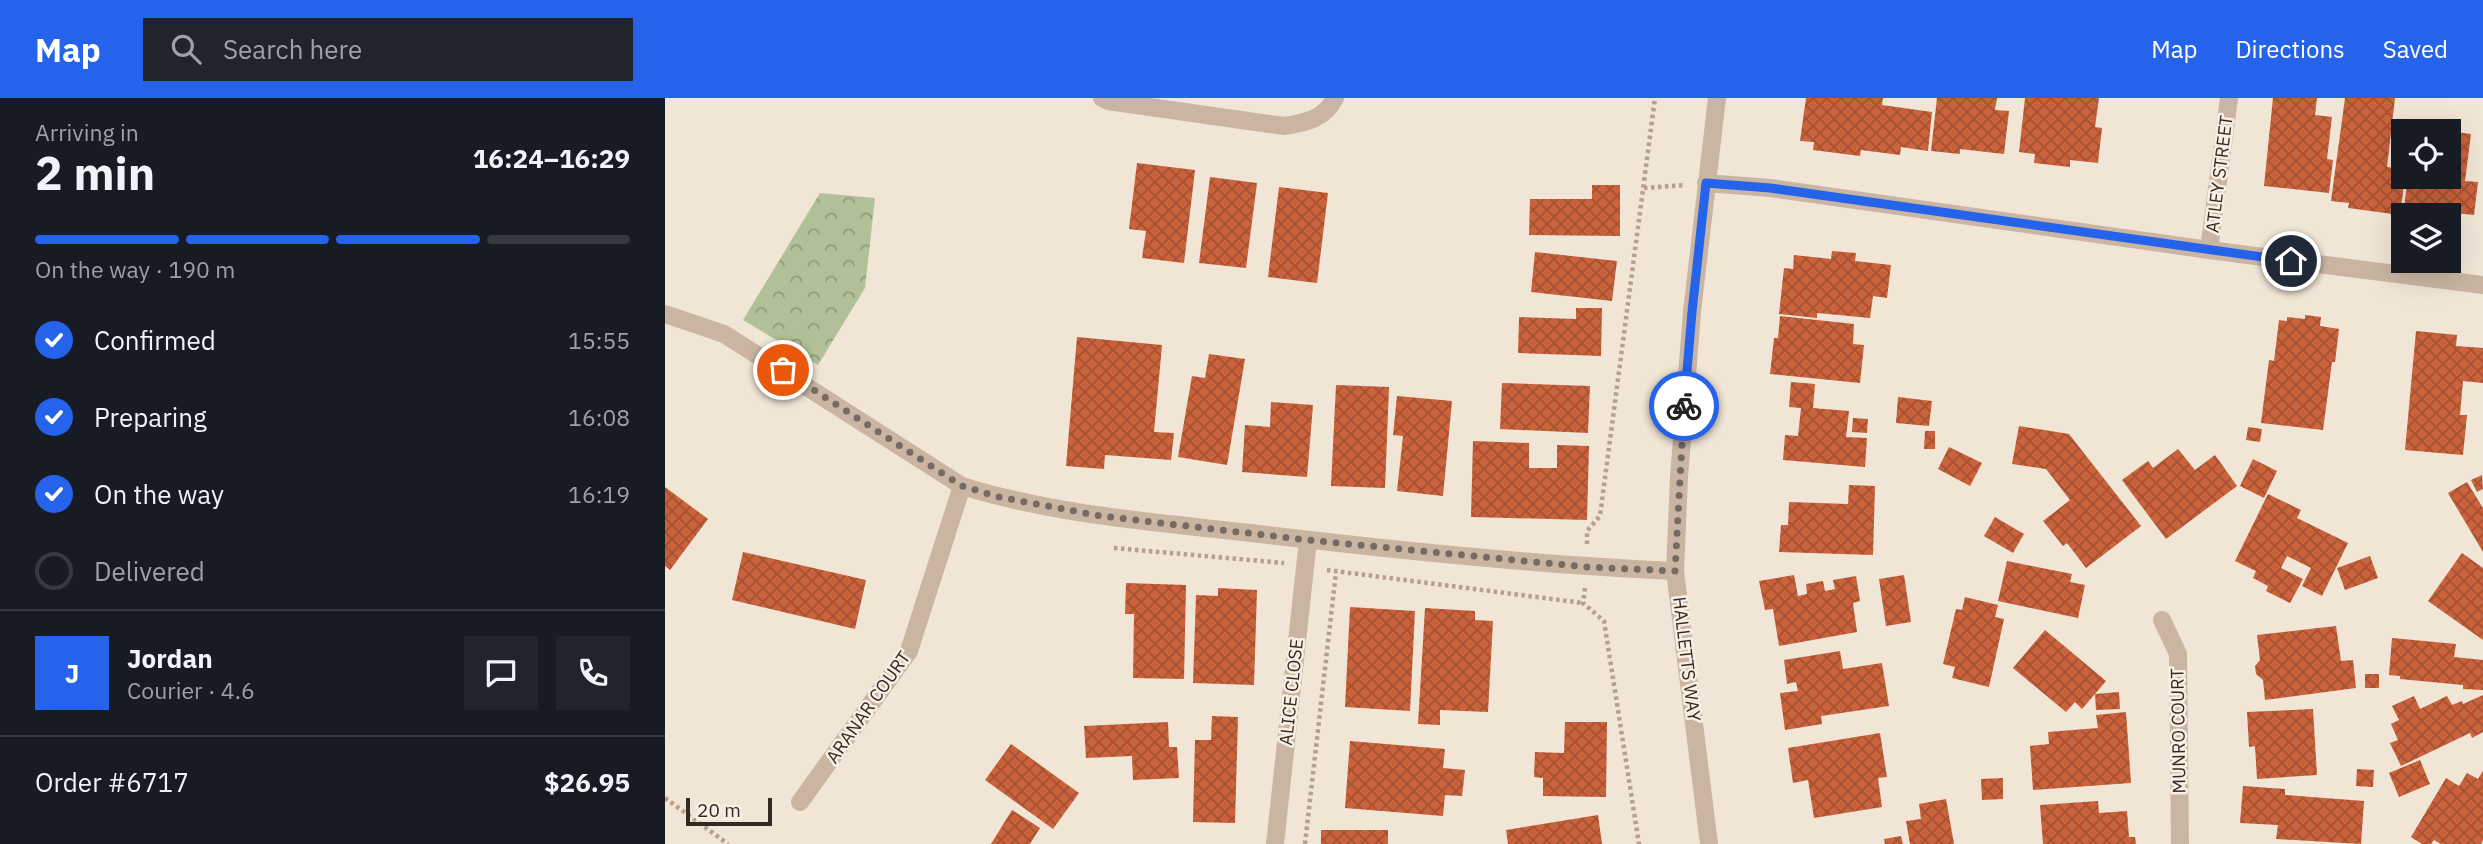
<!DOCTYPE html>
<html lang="en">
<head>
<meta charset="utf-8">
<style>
  :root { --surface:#171b24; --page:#20242c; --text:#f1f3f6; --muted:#9ea1a6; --line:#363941; --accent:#2563eb }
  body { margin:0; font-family:"IBM Plex Sans",sans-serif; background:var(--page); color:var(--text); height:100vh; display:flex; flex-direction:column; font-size:26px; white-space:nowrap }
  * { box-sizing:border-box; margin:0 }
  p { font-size:23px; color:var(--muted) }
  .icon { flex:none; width:38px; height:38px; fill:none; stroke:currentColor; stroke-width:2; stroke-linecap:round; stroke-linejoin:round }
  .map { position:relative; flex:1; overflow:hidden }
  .side { display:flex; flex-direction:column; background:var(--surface); width:665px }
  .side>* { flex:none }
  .fabs { position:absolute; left:1726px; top:21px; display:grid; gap:14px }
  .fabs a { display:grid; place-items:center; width:70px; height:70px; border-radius:0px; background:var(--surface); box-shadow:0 7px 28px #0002; font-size:35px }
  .scale { position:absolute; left:21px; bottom:18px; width:86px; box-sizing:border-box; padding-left:7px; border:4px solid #342a25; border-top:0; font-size:19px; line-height:24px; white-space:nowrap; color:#342a25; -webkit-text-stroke:5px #f9efe3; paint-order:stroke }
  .pin { position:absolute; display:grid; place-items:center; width:60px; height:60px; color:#fff; margin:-30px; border:4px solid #fff; border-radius:50%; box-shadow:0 2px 7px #0007 }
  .courier { position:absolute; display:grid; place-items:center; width:70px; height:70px; margin:-35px; border:5px solid #2563eb; border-radius:50%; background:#fff; color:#222; box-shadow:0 2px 9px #0007 }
  .headline em { font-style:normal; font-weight:800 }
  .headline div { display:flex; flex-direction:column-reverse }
  .headline { display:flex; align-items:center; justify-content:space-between; height:119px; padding:0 35px }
  h1 { font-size:46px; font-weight:800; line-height:52px }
  .bar { display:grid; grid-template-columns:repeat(4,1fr); gap:10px 7px; align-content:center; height:84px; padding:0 35px }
  .bar i { height:9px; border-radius:5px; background:var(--line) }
  .bar .active { background:var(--accent) }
  .bar p { grid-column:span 4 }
  .line { display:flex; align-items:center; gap:18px; padding:0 35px; border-top:2px solid var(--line) }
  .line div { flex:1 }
  .round { display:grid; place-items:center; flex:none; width:74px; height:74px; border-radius:0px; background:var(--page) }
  ol { padding:0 35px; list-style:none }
  li { display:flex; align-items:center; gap:21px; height:77px }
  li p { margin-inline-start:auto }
  li .icon { padding:7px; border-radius:50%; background:var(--accent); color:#fff; stroke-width:4 }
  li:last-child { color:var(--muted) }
  li i { width:38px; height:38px; border:4px solid var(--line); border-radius:50% }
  header { display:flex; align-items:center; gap:42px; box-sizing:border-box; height:98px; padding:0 35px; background:var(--accent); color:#fff }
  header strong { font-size:33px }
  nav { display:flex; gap:38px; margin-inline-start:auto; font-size:24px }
  .search { width:490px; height:63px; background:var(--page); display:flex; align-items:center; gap:18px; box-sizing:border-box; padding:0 24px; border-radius:0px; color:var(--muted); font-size:26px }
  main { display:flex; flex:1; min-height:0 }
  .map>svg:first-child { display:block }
  .forest { fill:url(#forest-crowns) }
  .building { fill:url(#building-cross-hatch) }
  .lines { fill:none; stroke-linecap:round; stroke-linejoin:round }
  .path { stroke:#b59f8d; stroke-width:4.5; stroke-dasharray:3.5 3.5; stroke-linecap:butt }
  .minor { stroke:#c9b5a2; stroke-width:18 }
  .done { stroke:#766b63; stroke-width:7; stroke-dasharray:0 12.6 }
  .route { stroke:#2563eb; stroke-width:9 }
  .labels { text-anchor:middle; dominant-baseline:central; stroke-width:5; stroke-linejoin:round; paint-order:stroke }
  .street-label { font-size:18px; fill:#342a25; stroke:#f9efe3 }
</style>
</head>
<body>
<header>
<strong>Map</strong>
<div class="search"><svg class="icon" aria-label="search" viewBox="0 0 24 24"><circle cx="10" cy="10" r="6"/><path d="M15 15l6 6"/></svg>Search here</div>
<nav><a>Map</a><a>Directions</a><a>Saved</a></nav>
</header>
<main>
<section class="side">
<div class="headline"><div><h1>2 min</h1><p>Arriving in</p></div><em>16:24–16:29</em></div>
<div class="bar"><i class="active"></i><i class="active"></i><i class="active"></i><i></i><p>On the way · 190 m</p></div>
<ol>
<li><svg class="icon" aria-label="check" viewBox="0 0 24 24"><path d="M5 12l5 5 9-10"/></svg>Confirmed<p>15:55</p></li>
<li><svg class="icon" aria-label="check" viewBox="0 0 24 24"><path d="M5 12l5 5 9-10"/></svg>Preparing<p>16:08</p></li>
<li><svg class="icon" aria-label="check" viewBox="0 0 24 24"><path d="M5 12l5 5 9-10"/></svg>On the way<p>16:19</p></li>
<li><i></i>Delivered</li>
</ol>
<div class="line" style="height:126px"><b class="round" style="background:var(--accent);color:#fff">J</b><div><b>Jordan</b><p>Courier · 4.6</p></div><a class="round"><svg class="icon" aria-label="chat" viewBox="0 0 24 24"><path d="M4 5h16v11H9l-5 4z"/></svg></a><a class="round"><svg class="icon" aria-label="phone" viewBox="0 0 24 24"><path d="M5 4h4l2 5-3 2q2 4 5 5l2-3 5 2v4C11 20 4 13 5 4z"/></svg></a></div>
<div class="line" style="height:91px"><div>Order #6717</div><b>$26.95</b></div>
</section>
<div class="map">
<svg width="1818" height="746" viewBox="0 0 1818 746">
  <defs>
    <pattern id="forest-crowns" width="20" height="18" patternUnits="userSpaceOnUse" patternTransform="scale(1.75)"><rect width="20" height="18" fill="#b1c096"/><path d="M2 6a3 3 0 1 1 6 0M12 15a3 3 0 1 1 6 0" fill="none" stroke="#919c7a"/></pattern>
    <pattern id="building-cross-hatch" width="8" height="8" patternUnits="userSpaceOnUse" patternTransform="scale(1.75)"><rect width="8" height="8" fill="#ca623c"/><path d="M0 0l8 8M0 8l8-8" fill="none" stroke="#a55132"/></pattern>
  </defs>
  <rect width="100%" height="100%" fill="#f1e5d6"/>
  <path class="forest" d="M155,95L210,100L200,190L153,267L78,222Z"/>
  <path class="building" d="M1141,0H1218L1217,7L1267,14L1263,53L1236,49L1235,57L1196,52L1195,58L1148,52L1149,44L1135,43Z
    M1272,0H1332L1330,12L1344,13L1339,56L1295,51V56L1266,53Z
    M1360,0H1434L1430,29L1437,30L1433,65L1405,62V69L1369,65L1370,56L1354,54Z
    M1608,0H1652L1650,17L1667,19L1662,61L1668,62L1664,95L1599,88Z
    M1680,0H1730L1722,69L1738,71V79H1740L1735,117L1683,110L1684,105L1666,103Z
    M1783,33L1806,36L1800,83L1813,84L1809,117L1780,114V117H1738L1743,79H1783Z
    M472,65L530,72L519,165L477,160L481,133L464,131Z
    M545,79L592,85L581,170L534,165Z
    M927,87H955V138L864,137L865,101H927Z
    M614,89L663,95L652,185L603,179Z
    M1167,153L1191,155L1190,163L1226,167L1222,200L1208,198L1205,220L1152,215V220L1114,216L1119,170L1128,171L1129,157L1166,161Z
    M870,154L952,163L947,203L866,194Z
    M911,210H937L936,258L853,255L854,219L911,221Z
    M1640,217L1656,219L1655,228L1674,231L1670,264H1667L1658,332L1596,325L1604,262L1609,263L1614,222L1622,223V219L1640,221Z
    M1115,218L1189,226L1188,246L1199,247L1195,285L1105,276L1109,240H1113Z
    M1751,233L1792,237L1791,248L1818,250V285L1798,283L1795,317H1802L1798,357L1740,352Z
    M412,239L497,247L489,334L509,335L506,362L440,357L439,371L401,368Z
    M544,256L580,261L562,367L513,359L527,278L540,280Z
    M1126,284L1150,286L1148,310L1184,313L1181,339L1202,340L1200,369L1118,362L1120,337L1133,338L1136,310L1124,309Z
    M837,285L925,288L923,335L835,331Z
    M671,287L724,289L720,390L666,388Z
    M732,298L787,303L778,398L732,393L738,338L728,337Z
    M1233,299L1267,303L1264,328L1231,325Z
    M606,304L648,307L642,379L577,374L580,327L605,329Z
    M1188,320L1203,321L1202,335L1187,334Z
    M1354,328L1404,336L1476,428L1421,470L1402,445L1398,448L1378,423L1405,402L1381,371L1347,366Z
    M1583,329L1597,331L1595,344L1581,342Z
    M1260,333H1270V351H1259Z
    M808,343L864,345V370H892V347L924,348L922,422L806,419Z
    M1284,349L1317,365L1305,388L1273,371Z
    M1513,351L1530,372L1550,357L1572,388L1501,441L1457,382L1483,363L1488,370Z
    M1588,361L1612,373L1599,400L1575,388Z
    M1817,377L1818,391L1812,394L1806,382Z
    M1802,384L1818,410V454L1783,395Z
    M1184,387L1210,388L1208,457L1114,454L1116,427H1123L1124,404L1183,406Z
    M0,389L43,421L5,472L0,468Z
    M1603,396L1636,412L1632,420L1683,445L1657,498L1637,488L1646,470L1622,458L1616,470L1638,481L1625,505L1601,493L1603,488L1588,480L1591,473L1570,463Z
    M1330,419L1359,436L1348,455L1319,438Z
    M78,454L201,482L190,531L67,502Z
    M1797,455L1818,470V542L1763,503Z
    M1705,458L1713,480L1680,492L1672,470Z
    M1342,463L1407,476L1405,484L1420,487L1413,520L1333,503Z
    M1129,477L1133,498L1142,496L1141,486L1158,483L1160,493L1170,491L1168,482L1191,478L1195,503L1188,505L1192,534L1114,548L1108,511L1100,512L1094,483Z
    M1239,477L1246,524L1221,528L1214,481Z
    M461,485L521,487L519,581L468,580L469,516H460Z
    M553,490L592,492L589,587L528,585L531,497L553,498Z
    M1300,499L1333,507L1330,519L1339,521L1324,589L1287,580L1290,569L1278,566L1291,511L1297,512Z
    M685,509L750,513L745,613L680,609Z
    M760,510L810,513V522L828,523L823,614L775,612V627L753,626Z
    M1671,528L1676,563L1688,562L1691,590L1600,602L1598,582L1591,576L1590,568L1595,562L1592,537Z
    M1380,532L1441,583L1430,596L1454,594L1455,611L1431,612L1430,596L1417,611L1410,604L1401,614L1348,570Z
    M1727,540L1791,546L1789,559L1818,562V592L1798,591V587L1735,581V578L1724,577Z
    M1175,553L1178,571L1217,565L1224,608L1156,618L1157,626L1120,632L1115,595L1133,593L1131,584L1122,586L1119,562Z
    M1700,576H1714V590H1700Z
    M1818,597V634L1807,640L1805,635L1736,668L1725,645L1733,642L1726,626L1734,622L1727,608L1749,598L1755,611L1782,598L1787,607L1797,603L1798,606Z
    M1648,611L1652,677L1592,681L1590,648L1584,649L1582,614Z
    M1461,614L1466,685L1368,692L1365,648L1384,646L1383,634L1433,630L1431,617Z
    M547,618L573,619L570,725L528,724L530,642H546Z
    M503,624L504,649H512L514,680L468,682L467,658L421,660L419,628Z
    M900,624H942L941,699L878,698V680L869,679L870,654L899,655Z
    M1215,635L1222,679L1213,680L1217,709L1149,720L1143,682L1128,685L1123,650Z
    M685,643L780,651L778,670L800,672L797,698L780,697L778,718L680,710Z
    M346,646L414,695L388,731L320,682Z
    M1755,662L1765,686L1734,699L1724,675Z
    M1692,671L1709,672L1708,689L1691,688Z
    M1818,673V742L1816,746H1776L1769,742L1766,746H1757L1746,739L1781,680L1794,688L1802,675L1813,681Z
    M1338,680V701L1317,702L1316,681Z
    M1578,688L1620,691V697L1699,703L1696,746L1611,741L1613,727L1575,725Z
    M1281,701L1289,746H1245L1241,723L1256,721L1254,706Z
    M1433,703L1434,715L1462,713L1464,739H1470L1471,746H1378L1375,707Z
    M347,712L375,730L365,746H326Z
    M933,717L937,746H843L841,732Z
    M656,732H723V746H656Z
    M1236,738L1238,746H1220L1219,741Z"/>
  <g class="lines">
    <path class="path" d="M979,90L1020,87
      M922,446V433L935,418L990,0
      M449,450L619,465
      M662,472L918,505
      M920,490L918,505L939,523L974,746
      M0,700L63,746
      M640,746L671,474"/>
    <path class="minor" d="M437,0L443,3L619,28C640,25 660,21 670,0
      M1041,85L1105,90L1544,152L1818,187
      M1544,152L1564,0
      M0,216L59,236L297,388C391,417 489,424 586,435C727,452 869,467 1010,473
      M1497,522L1513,556L1515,746
      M135,704L244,553L297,388
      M610,746L643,442
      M1044,746L1010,473L1014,379L1027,214L1052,0"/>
  </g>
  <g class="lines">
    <path class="done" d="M118,272L297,388L334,399L436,418L643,442L922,469L1010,473L1019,308"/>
    <path class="route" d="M1019,308L1027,214L1041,85L1105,90L1626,163"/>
  </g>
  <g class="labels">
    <g class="street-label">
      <text transform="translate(1554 76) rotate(-83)">ATLEY STREET</text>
      <text transform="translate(1022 561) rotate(83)">HALLETTS WAY</text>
      <text transform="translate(626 594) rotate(-84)">ALICE CLOSE</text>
      <text transform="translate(203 609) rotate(-55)">ARANAR COURT</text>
      <text transform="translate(1513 633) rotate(-91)">MUNRO COURT</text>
    </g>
  </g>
</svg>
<div class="fabs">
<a><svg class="icon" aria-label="locate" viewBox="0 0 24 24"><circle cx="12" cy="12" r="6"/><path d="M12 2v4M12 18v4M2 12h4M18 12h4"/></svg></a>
<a><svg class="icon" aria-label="layers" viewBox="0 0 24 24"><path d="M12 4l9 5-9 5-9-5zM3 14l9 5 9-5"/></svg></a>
</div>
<div class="scale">20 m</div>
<div class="pin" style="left:118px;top:272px;background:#ea580c"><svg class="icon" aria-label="bag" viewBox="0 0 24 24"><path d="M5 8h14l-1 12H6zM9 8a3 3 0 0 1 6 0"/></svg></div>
<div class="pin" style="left:1626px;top:163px;background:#1f2937"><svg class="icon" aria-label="home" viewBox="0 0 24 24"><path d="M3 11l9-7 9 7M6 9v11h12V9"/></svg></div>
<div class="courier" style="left:1019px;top:308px"><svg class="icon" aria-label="bike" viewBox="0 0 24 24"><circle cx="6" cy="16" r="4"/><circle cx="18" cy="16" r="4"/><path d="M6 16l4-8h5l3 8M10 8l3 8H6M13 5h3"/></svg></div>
</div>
</main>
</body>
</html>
